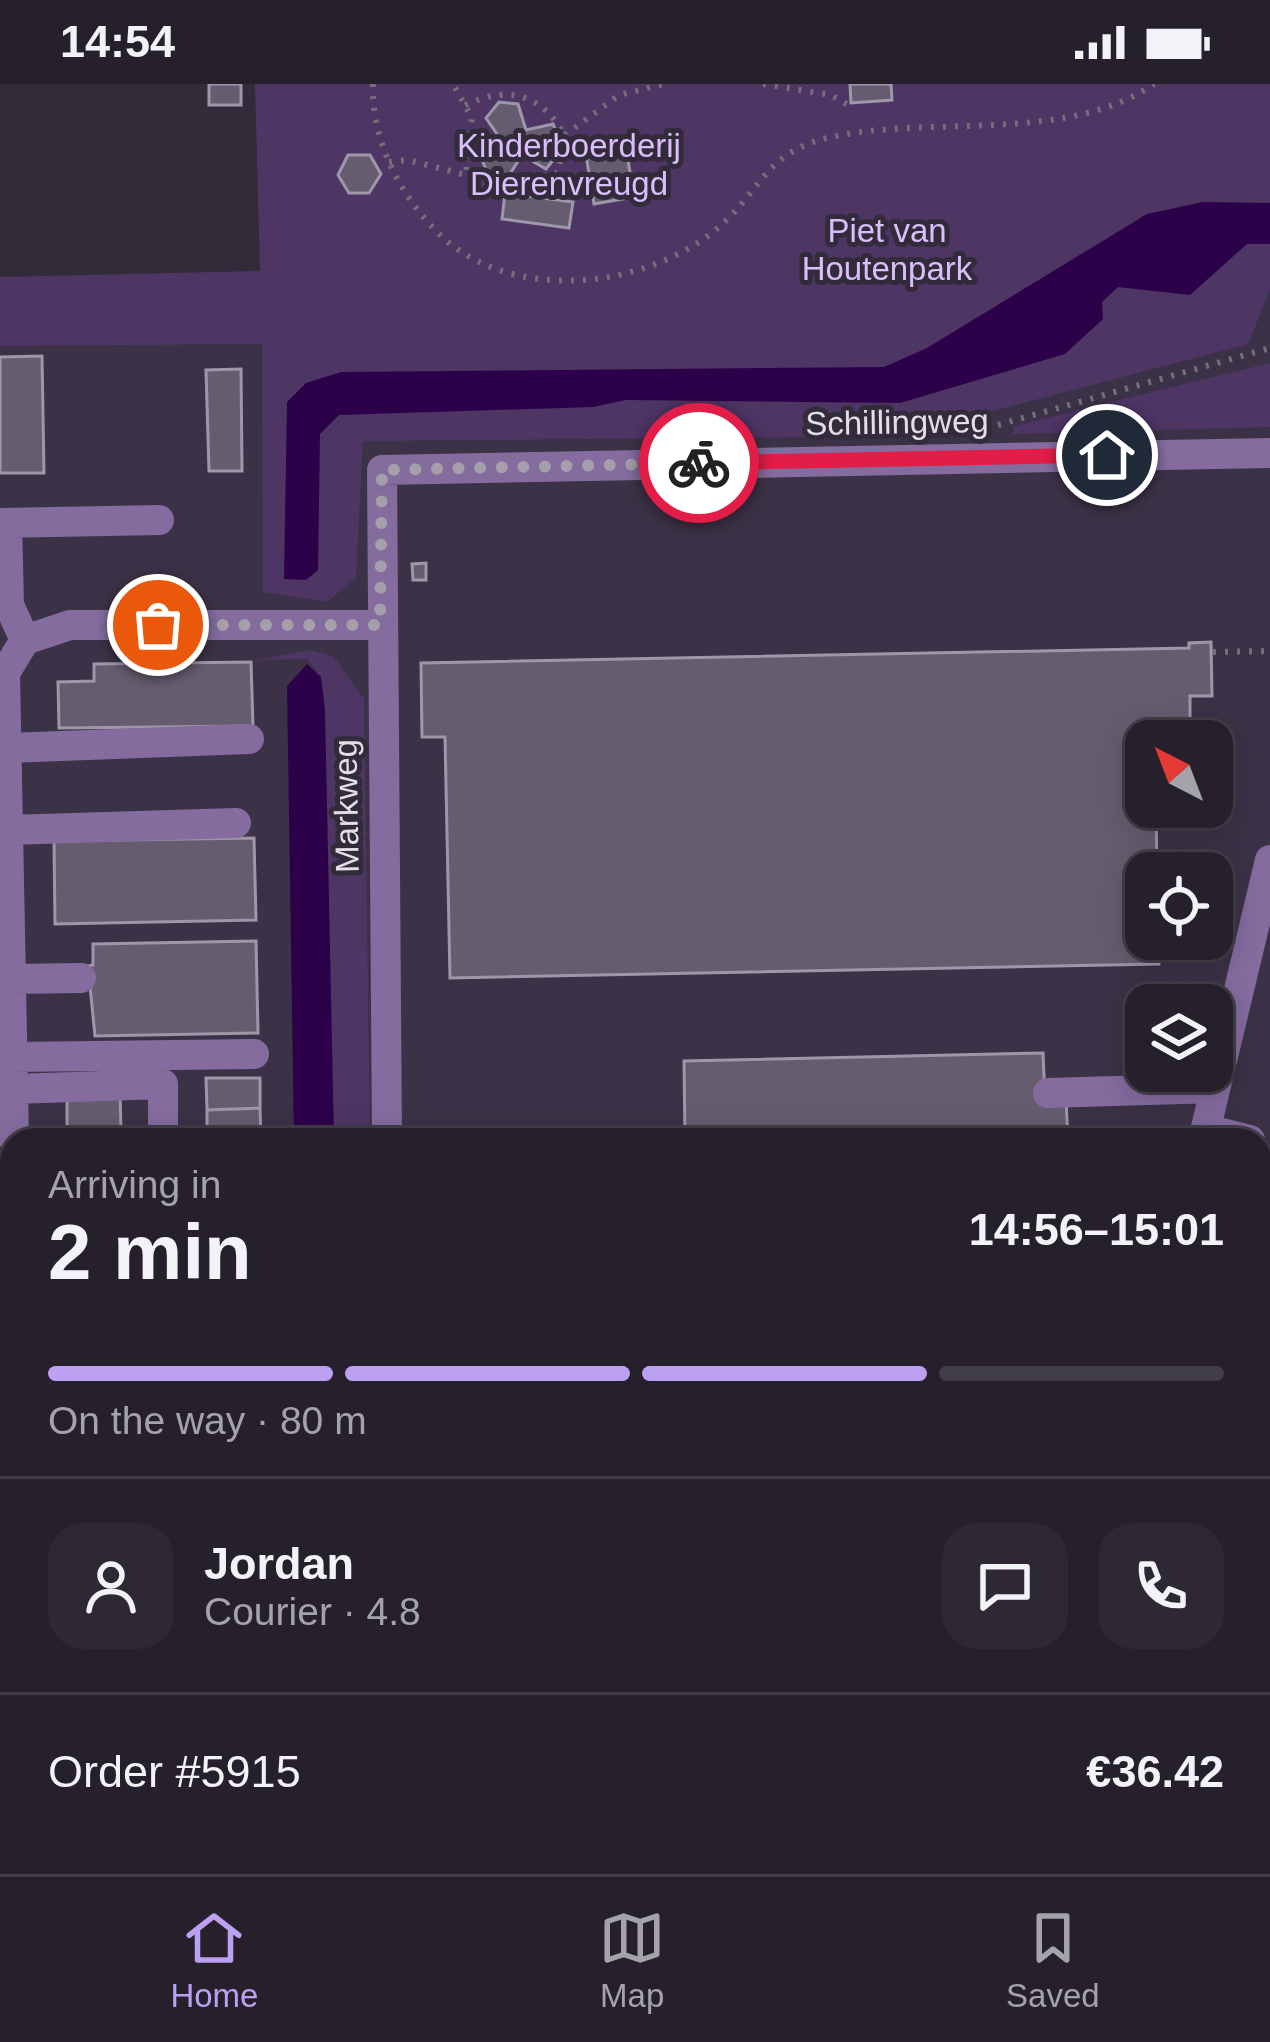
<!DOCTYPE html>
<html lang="en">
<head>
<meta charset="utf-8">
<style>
  :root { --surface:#26202c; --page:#2e2834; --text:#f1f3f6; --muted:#a4a3a9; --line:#423e48; --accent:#bca0f2 }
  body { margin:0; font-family:Helvetica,sans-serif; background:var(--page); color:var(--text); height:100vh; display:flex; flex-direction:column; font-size:45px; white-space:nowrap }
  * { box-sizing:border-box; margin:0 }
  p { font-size:39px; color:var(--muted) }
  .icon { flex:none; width:66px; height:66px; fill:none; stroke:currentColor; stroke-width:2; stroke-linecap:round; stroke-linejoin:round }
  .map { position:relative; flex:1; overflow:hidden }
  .side { position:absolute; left:0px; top:1044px; width:1272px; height:747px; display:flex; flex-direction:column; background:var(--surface); border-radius:36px 36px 0 0; box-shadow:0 6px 30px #0003,0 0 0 3px var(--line) }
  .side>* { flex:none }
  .needle { width:78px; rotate:318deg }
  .fabs { position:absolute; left:1125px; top:636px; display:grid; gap:24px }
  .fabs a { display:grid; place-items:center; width:108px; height:108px; border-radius:24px; background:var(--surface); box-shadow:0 6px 30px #0003,0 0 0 3px var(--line); font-size:60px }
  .pin { position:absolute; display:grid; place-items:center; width:102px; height:102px; color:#fff; margin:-51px; border:6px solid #fff; border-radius:50%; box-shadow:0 3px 12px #0007 }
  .courier { position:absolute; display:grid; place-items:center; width:120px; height:120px; margin:-60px; border:9px solid #e11d48; border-radius:50%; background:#fff; color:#222; box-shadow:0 3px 15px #0007 }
  .headline em { font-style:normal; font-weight:600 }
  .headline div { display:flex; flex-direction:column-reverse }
  .headline { display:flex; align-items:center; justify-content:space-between; height:204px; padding:0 48px }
  h1 { font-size:78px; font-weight:600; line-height:90px }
  .bar { display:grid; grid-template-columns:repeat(4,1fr); gap:18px 12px; align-content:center; height:144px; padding:0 48px }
  .bar i { height:15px; border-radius:9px; background:var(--line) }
  .bar .active { background:var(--accent) }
  .bar p { grid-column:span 4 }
  .line { display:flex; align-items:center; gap:30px; padding:0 48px; border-top:3px solid var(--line) }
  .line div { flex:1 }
  .round { display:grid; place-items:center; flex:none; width:126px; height:126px; border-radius:36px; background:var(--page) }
  .status { display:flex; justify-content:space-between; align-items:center; height:84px; padding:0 60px; background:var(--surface); direction:ltr }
  .status svg { height:33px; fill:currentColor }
  .tab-bar { display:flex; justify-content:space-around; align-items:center; height:168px; border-top:3px solid var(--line); background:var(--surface); font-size:33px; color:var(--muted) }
  .tab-bar a { display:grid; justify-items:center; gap:6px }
  .tab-bar .active { color:var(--accent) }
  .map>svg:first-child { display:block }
  .built { fill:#3c3247; fill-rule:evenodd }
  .green { fill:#4d3564 }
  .water { fill:#2d014a }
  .building { fill:#655d6f; stroke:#9f97a9; stroke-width:3 }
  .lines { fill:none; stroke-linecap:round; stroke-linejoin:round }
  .path { stroke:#746e7b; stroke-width:6; stroke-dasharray:3 9; stroke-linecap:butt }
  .minor { stroke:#846c9f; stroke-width:30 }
  .done { stroke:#a59fab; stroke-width:12; stroke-dasharray:0 21.6 }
  .route { stroke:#e11d48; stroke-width:15 }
  .labels { text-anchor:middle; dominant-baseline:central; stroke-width:10; stroke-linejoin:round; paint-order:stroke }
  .park-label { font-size:33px; fill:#dabdfb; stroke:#322b3a }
  .street-label { font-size:33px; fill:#e3dee8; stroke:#322b3a }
</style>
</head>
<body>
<div class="status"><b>14:54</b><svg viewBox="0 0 49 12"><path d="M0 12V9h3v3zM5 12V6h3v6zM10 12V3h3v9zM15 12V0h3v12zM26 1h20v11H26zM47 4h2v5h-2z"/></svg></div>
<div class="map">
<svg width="1270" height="1790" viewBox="0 0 1270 1790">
  <rect width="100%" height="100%" fill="#322b3a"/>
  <path class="built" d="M1270,206V1790H0V262L263,259L337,344L1034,312L1247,260ZM1146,657H1212V723H1146ZM1146,789H1212V855H1146ZM1146,921H1212V987H1146ZM12,1056H1260V1779H12Z"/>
  <path class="green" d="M255,0H1270V206L1248,260L989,328L950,329V352L363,357L356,494L327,518L263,508L262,260L0,262V193L260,187Z
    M1270,279V343L1013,350L1014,342Z
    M310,566L333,572L364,615L370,1056H334L321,593L307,575L255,576Z"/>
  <path class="water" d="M1203,118L1270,119V160H1247L1190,211L1118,203L1102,218L1103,235L1065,270L900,319L626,316L593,323L339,331L320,350L318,486L306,496L284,495L287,318L306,299L341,288L884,283L927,264L1147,130Z
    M307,580L321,593L325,626L334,1056H294L287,602Z"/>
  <path class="building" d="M209,0H241V21H209Z
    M850,0H891L892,16L851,19Z
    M499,18L518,20L526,46L553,40L563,64L546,85L522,71L508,93L488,91L481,73L499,53L486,34Z
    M625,58L634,113L594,120L585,65Z
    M348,71H370L381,90L369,109H349L338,91Z
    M505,109L573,118L569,144L502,135Z
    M42,272L44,389H0V273Z
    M241,285L242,387H209L206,286Z
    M957,330L977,331V347H957Z
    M426,479V496H413L412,480Z
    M1211,558L1212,612H1190V657H1146V723H1156L1157,789H1146V855H1158L1159,880L450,894L445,653H422L421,579L1189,564V559Z
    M251,578L253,642L59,644L58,598L94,597V580Z
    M254,754L256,836L55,840L54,757Z
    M1223,788L1234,791L1230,811L1218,808Z
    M256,857L258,949L95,952L88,882L93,881V860Z
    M1043,969L1045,1015H1066L1068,1056H685L684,977Z
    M206,994H260V1024L207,1026Z
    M120,1009L121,1046L67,1047V1010Z
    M260,1024L261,1056H207V1026Z
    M121,1046V1056H67V1047Z
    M1260,1328L1270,1330V1533L1260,1530Z
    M1260,1670L1270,1674V1754L1260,1779Z
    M63,1779H122L123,1790H63Z
    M209,1779H269V1790H209Z
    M1112,1779H1260L1256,1790H1108Z"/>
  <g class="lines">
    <path class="path" d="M373,0C371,55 399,109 436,147C506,219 640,207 714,147C761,110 763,67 832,53C930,31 1067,60 1154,0
      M763,0L831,11L848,21
      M465,21C510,0 543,11 566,54L557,89C525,93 494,109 466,91
      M565,51L619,11L664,0
      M389,78L408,76L466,91L472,34L453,0
      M998,341L1270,264
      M1213,568L1270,567"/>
    <path class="minor" d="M0,439L159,436
      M7,439L9,521L25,556
      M7,664L249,655
      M8,746L236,739
      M11,895L81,894
      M13,973L254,970
      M13,1005L163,1000V1056
      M1048,1009L1215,1004
      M1206,1045L1250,1056
      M14,1056L5,589L25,556L70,541H380
      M387,1056L382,386L1270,369
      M1203,1056L1270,776
      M0,1104H12
      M0,1626L12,1608
      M1260,1634L1270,1637
      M27,1779V1790
      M136,1779V1790
      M194,1779V1790
      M397,1779L398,1790
      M1028,1790L1031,1779
      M1065,1790L1068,1779
      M1265,1790L1270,1779"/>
  </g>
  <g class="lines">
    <path class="done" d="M158,541H380L382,386L699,379"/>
    <path class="route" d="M699,379L1107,371"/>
  </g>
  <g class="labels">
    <g class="park-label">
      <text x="569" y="61">Kinderboerderij<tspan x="569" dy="38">Dierenvreugd</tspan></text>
      <text x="887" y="146">Piet van<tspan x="887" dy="38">Houtenpark</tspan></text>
    </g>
    <g class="street-label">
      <text transform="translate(897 338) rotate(-1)">Schillingweg</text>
      <text transform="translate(346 722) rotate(-91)">Markweg</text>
    </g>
  </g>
</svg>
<div class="fabs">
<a><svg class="needle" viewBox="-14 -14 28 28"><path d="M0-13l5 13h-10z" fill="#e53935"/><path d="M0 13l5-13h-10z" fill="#a4a3a9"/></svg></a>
<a><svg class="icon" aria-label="locate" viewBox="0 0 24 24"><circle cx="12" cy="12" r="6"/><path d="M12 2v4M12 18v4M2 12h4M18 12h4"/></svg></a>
<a><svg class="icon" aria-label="layers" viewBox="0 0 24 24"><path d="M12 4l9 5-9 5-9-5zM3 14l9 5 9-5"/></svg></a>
</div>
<div class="pin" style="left:158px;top:541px;background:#ea580c"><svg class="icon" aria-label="bag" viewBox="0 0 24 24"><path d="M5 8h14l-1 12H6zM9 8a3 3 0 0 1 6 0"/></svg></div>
<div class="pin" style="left:1107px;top:371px;background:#1f2937"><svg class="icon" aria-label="home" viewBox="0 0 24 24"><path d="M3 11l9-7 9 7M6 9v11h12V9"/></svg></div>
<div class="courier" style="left:699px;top:379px"><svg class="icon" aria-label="bike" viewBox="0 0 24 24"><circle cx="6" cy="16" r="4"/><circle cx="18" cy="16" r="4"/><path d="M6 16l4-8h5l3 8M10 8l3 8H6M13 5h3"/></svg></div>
<section class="side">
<div class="headline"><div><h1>2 min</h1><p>Arriving in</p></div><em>14:56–15:01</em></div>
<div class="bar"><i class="active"></i><i class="active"></i><i class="active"></i><i></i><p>On the way · 80 m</p></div>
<div class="line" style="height:216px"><a class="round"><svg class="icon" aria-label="person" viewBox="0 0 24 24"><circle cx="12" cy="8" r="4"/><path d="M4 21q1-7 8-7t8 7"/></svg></a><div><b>Jordan</b><p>Courier · 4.8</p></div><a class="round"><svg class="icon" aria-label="chat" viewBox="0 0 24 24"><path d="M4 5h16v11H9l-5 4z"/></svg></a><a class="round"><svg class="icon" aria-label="phone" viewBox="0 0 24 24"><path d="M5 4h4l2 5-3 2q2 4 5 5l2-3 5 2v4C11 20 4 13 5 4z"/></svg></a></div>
<div class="line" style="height:156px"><div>Order #5915</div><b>€36.42</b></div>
</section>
</div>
<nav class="tab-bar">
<a class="active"><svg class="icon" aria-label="home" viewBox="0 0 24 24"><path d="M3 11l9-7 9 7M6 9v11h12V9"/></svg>Home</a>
<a><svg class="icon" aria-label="map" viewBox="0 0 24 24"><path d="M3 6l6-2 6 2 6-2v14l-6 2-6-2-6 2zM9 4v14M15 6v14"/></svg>Map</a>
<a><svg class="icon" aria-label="saved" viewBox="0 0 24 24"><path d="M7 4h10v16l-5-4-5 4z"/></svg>Saved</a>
</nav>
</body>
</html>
